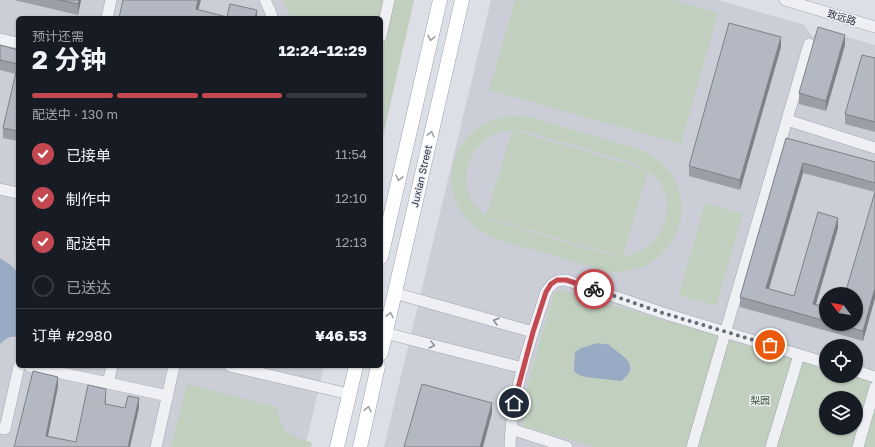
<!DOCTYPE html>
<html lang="zh">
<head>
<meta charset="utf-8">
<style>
  :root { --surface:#171b24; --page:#20242c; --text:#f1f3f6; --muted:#9ea1a6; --line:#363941; --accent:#c44850 }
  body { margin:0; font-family:"Golos Text","Noto Sans SC",sans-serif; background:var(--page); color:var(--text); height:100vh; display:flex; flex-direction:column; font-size:15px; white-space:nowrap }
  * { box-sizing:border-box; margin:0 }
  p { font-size:13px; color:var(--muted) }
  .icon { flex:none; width:22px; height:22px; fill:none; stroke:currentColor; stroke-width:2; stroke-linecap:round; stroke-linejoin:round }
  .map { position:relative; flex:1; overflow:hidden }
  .panel { position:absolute; left:16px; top:16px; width:367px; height:352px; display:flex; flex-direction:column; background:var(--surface); border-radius:6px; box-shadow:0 1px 3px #0004 }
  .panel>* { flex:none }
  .needle { width:26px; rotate:301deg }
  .controls { position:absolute; left:819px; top:287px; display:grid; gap:8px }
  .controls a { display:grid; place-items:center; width:44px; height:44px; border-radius:50%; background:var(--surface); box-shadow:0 1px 3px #0004; font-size:20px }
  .pin { position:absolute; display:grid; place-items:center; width:34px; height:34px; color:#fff; margin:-17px; border:2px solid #fff; border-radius:50%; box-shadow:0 1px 4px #0007 }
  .courier { position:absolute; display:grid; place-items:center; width:40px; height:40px; margin:-20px; border:3px solid #c44850; border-radius:50%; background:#fff; color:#222; box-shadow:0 1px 5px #0007 }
  .overview em { font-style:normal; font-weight:700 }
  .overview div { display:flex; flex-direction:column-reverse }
  .overview { display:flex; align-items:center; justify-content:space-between; height:68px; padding:0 16px }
  h1 { font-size:26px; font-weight:700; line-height:30px }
  .bar { display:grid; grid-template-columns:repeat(4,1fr); gap:6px 4px; align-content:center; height:48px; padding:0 16px }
  .bar i { height:5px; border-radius:3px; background:var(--line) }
  .bar .selected { background:var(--accent) }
  .bar p { grid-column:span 4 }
  .line { display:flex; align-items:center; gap:10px; padding:0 16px; border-top:1px solid var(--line) }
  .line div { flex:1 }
  ol { padding:0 16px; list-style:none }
  li { display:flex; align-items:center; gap:12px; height:44px }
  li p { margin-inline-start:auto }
  li .icon { padding:4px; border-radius:50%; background:var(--accent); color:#fff; stroke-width:4 }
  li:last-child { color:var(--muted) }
  li i { width:22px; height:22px; border:2px solid var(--line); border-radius:50% }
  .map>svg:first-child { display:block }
  .built { fill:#cbced7; fill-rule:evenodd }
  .green { fill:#c1cfbe; fill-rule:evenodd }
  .water { fill:#99aac4 }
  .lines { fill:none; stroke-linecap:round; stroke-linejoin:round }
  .minor-casing { stroke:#a2a6af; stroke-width:12 }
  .major-casing { stroke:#9da3b0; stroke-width:15 }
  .minor { stroke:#eff0f4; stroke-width:11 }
  .major { stroke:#fff; stroke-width:14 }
  .wall { fill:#9b9ea7; fill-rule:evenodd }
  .shaded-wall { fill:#7e8188 }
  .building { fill:#b4b8c2; stroke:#7e8188 }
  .oneway { stroke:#9ea0a7 }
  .oneway2 { stroke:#8b8e98 }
  .done { stroke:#666b77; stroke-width:4; stroke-dasharray:0 7.2 }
  .route { stroke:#c44850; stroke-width:5 }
  .labels { text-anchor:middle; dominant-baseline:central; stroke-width:3; stroke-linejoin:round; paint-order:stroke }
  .street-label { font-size:10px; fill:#272d3b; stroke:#eceef3 }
  .park-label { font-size:10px; fill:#395635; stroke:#eceef3 }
</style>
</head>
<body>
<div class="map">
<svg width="875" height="447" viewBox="0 0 875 447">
  <rect width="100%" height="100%" fill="#dcdfe6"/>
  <path class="built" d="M0,0H405L381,18H18V366H324L305,447H0Z
    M491,0H718L804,25L812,36L831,32L875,45V447H384ZM826,294H856V324H826ZM826,346H856V376H826ZM826,398H856V428H826Z"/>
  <path class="green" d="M283,0H414L381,145V18H291Z
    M515,0H672L718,13L681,144L489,90Z
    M514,116L529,117L639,149C712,178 684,280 607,271C586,266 566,259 546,253C508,242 464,238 453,192C449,178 452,163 458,151C470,128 489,118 514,116ZM511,130L512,131L486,216C449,189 467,135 511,130ZM513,130L525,131L636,164L645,169ZM648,171C684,195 665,252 623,256ZM489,218H490L619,256L605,254L495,221Z
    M705,203L743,214L716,306L679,295Z
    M561,290L721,337L688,447H595L523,426L519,415L554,293Z
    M728,340L826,369V376H852L875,383V447H696ZM826,398H856V428H826Z
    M187,384L277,407C279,416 282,430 291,435C298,438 305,439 312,443L311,447H171Z"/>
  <path class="water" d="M0,258L12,266L18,273V337C10,335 6,339 0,344Z
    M598,343C601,344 605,344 607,344C610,345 613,348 615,350C628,359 639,368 621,381L586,377L579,375L574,371L575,352L581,348Z"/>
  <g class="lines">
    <defs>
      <path id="minor" d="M265,0L271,13L272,18
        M785,0L875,27
        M107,18L111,0
        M381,36L389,0
        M0,39L18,43
        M787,120L875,148
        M0,189L18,193
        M394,293L533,332
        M381,332L523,368
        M29,366L168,396
        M230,366L349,394
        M856,371L875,377
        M108,383L112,366
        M0,428L5,429L19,366
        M511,429L567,447
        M156,447L174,366
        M510,447C511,394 530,342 546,292C552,283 556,280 566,280L663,313L826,363
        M692,447L809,44
        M771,447L799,355
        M858,447L875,387"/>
      <path id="major" d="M381,257L440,0
        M381,353L462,0
        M337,447L356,366
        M360,447L378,366"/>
    </defs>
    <use href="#minor" class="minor-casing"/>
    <use href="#major" class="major-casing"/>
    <use href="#minor" class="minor"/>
    <use href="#major" class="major"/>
  </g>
  <path class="wall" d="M14,0H81L78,15Z
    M0,45L18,50V141L3,138V128L16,74L0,70Z
    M845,45L826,111L799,104V93Z
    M781,47L740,190L689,176V166Z
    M875,58V132L845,124V114Z
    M786,138L875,162V298L863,341L740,307V297ZM803,173L875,192L856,324H826V307L816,304L838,228L794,296L769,289Z"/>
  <path class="shaded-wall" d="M79,0H81L78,15V4Z
    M198,0H201L196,18V9Z
    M257,10V18H255Z
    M845,35V45L826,111V101Z
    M781,37V47L740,190V180Z
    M803,163V173L766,298V288Z
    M838,218V228L813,314V304Z
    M875,288V298L863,341V331Z
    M58,377V387L46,446V436Z
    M106,389V399L105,415V404Z
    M139,398V408L130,447H128Z
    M492,403V413L483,447H480Z"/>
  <path class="building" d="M59,0H79L78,4Z
    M123,0H198L196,9L227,17L230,4L257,10L255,18H119Z
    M729,23L781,37L740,180L689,166Z
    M818,27L845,35L826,101L799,93Z
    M0,45L18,50V64L0,60Z
    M862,55L875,58V122L845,114Z
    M18,64V131L3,128Z
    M786,138L875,162V183L803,163L766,288L794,296L818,212L838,218L813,304L826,307V321L740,297Z
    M875,192V288L863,331L837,324H856V294H845Z
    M33,371L58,377L46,436L76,442L88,385L106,389L105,404L125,408L128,396L139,398L128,447H14Z
    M422,384L492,403L480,447H404Z"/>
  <defs><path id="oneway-chevron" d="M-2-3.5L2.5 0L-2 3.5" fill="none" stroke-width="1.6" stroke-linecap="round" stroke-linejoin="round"/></defs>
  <g class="oneway">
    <use href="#oneway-chevron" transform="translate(431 38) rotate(103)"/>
    <use href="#oneway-chevron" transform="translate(431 134) rotate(-77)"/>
    <use href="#oneway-chevron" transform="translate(399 178) rotate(103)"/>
    <use href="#oneway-chevron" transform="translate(390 315) rotate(-78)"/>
    <use href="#oneway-chevron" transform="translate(368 409) rotate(-77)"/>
  </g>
  <g class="oneway2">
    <use href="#oneway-chevron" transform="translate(496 321) rotate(-164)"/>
    <use href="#oneway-chevron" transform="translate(432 345) rotate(14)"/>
  </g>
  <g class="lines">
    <path class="done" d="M594,289L663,313L770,345"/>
    <path class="route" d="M514,403L533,332L546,292L551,284L557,280H566L594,289"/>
  </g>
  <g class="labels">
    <g class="street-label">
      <text transform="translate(842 17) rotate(17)">致远路</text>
      <text transform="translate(421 176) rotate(-77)">Juxian Street</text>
    </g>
    <g class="park-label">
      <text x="760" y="400">梨园</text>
    </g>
  </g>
</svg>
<div class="controls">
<a><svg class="needle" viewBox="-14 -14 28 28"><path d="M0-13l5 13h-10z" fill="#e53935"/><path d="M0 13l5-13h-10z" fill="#9ea1a6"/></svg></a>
<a><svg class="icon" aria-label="locate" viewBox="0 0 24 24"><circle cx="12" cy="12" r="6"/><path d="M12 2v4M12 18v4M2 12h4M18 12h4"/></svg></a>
<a><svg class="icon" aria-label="layers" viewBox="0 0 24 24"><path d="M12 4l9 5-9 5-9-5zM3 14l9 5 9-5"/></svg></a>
</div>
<div class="pin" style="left:770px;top:345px;background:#ea580c"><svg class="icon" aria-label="bag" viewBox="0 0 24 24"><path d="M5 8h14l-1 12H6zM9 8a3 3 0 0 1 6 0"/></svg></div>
<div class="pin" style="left:514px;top:403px;background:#1f2937"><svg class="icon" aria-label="home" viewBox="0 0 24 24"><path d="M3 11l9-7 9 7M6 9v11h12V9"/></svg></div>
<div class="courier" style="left:594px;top:289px"><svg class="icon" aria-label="bike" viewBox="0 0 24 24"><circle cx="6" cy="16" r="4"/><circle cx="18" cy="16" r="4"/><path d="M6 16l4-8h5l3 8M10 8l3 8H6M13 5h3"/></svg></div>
<section class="panel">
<div class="overview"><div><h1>2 分钟</h1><p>预计还需</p></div><em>12:24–12:29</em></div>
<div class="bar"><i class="selected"></i><i class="selected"></i><i class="selected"></i><i></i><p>配送中 · 130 m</p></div>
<ol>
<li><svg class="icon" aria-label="check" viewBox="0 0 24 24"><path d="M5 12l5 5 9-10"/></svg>已接单<p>11:54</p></li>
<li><svg class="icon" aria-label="check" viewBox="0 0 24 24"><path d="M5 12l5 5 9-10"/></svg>制作中<p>12:10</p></li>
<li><svg class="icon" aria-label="check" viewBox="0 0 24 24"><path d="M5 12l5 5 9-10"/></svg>配送中<p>12:13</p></li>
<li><i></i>已送达</li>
</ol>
<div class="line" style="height:52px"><div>订单 #2980</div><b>¥46.53</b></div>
</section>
</div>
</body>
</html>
